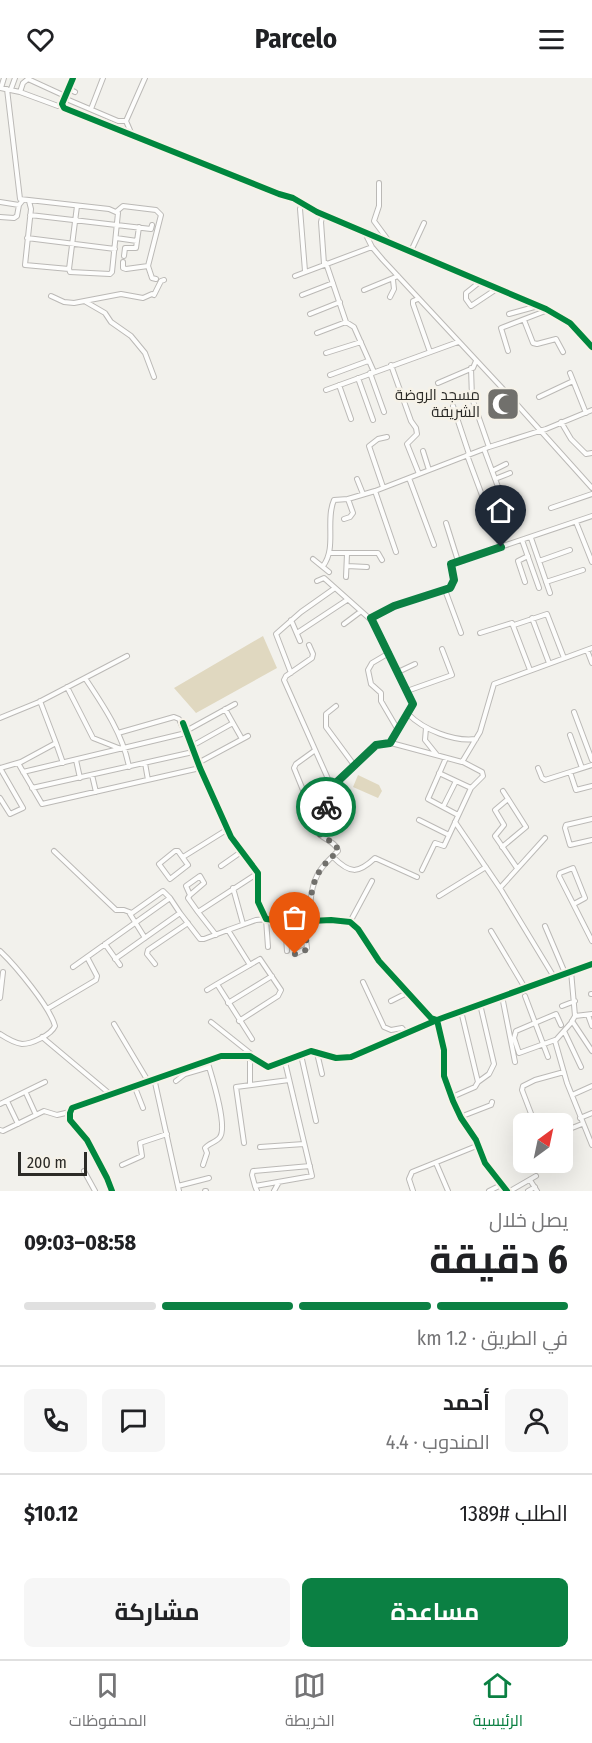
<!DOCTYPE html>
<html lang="ar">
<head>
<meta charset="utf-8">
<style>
  :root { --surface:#fff; --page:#f6f6f6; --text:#202124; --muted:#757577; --line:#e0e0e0; --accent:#0b8043 }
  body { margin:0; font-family:"Fira Sans Condensed",Cairo,sans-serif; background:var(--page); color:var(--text); direction:rtl; height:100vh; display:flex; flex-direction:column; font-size:22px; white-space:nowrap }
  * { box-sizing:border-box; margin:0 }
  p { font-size:20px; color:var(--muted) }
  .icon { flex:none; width:33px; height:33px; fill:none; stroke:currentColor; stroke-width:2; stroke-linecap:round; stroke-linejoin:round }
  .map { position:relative; height:1113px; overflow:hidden; direction:ltr }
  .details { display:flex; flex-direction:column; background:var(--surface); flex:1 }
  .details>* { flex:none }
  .needle { width:39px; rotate:33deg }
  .controls { position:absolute; left:513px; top:1035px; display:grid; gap:12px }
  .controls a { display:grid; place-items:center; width:60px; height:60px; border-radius:9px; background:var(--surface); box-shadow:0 6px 24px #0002; font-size:30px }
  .scale { position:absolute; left:18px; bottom:15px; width:69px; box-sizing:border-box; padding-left:6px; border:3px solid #2c2b27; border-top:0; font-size:16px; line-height:21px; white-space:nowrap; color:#2c2b27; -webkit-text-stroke:4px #f6f2e8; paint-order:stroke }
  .pin { position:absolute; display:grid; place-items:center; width:51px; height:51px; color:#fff; margin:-62px -26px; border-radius:50% 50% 50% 0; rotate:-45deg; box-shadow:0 0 6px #0007 }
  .pin .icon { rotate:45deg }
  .courier { position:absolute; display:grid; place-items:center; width:60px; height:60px; margin:-30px; border:4px solid #0b8043; border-radius:50%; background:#fff; color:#222; box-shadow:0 2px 8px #0007 }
  .head em { font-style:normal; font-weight:700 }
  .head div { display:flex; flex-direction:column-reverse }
  .head { display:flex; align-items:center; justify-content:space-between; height:102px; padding:0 24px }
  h1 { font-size:39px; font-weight:700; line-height:45px }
  .bar { display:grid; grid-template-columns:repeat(4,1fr); gap:9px 6px; align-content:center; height:72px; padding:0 24px }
  .bar i { height:8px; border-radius:4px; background:var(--line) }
  .bar .active { background:var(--accent) }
  .bar p { grid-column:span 4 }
  .line { display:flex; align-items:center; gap:15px; padding:0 24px; border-top:2px solid var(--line) }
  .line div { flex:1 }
  .round { display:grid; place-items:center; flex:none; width:63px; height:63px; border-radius:9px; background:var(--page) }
  .button { display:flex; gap:12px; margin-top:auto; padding:12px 24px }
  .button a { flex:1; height:69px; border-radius:9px; background:var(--accent); color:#fff; font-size:24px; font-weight:700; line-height:69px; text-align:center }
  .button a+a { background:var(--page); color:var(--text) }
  header { display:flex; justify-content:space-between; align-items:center; height:78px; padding:0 24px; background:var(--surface); font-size:27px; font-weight:700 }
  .tabs { display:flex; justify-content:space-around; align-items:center; height:84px; border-top:2px solid var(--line); background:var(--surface); font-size:16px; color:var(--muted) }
  .tabs a { display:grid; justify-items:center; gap:3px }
  .tabs .active { color:var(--accent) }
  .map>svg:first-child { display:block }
  .forest { fill:#e0d8c0 }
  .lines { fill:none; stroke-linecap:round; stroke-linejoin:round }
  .minor-casing { stroke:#bbb9b6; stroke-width:6 }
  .minor { stroke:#fdfdfc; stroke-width:4 }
  .cycleway-casing { stroke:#f6f2e8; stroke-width:10 }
  .cycleway { stroke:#00873e; stroke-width:6 }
  .done { stroke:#71706c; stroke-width:6; stroke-dasharray:0 10.8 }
  .route { stroke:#0b8043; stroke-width:8 }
  .labels { text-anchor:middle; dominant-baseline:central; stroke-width:5; stroke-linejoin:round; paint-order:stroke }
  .poi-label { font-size:15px; fill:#2c2b27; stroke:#f6f2e8; text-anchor:end }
</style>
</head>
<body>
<header><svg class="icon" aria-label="menu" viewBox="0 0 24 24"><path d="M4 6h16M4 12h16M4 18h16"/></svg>Parcelo<svg class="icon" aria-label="heart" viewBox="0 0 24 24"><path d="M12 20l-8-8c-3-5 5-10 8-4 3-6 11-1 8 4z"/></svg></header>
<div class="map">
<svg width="592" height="1113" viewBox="0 0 592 1113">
  <rect width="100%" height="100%" fill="#f2f1ec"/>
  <path class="forest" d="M263,558L277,590L196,635L174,610Z
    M358,697L379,707L382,713L378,720L353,709Z"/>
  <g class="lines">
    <defs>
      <path id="minor" d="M73,0L62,26L64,30L279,116L293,120L317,134L546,231L570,245L592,269
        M0,10L20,14L58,28
        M1,10L4,0
        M7,11L20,121L109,131L118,135L112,194L110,196L70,194L69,191L77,128
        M11,11L15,0
        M69,11L75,14
        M20,14L23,5L28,1L65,18
        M64,20L118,43H126
        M91,31L103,0
        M132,57L126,43L145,0
        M379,105V128L374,143L388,162
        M29,123L31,131L25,187L69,191
        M0,124L19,127
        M302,125L300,131L305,193
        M116,134L123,128L156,132L161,137L148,188L126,191L123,190V184
        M323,136L321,144L324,186
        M30,137L151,151L152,147
        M0,139L14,140L17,138L19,127L23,122
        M364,153L372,169L383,182L504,312L592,410
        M27,160L115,171
        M116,160L137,163L139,149
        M411,173L424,145
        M124,178L125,170H136L137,163
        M326,185L346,244L354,249L374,294
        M148,188L152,200L156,201
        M295,198L372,169
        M481,203L466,215V221L471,228L498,210
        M364,212L398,198
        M302,217L333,205
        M51,218L64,224L74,225L121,216L143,220L152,216L154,217L161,203L164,202
        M390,219L394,211L393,202
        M418,221L413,223V226L430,274
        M86,224L105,235L111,244L131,258L145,275L154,299
        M310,236L340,224
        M509,236L538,228
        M524,242L533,265L537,266L556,261L563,274
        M317,255L346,244
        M508,273L501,250L548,232
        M326,275L361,264
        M391,287L411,343L416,350L417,356L407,366L419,396
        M471,290L472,320L489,369
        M370,295L384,334
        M570,295L586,335
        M330,297L368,283
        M358,300L373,342
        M438,305L473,290L476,283
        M339,307L351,341
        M326,312L458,264
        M539,319L573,303
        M453,328L469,376
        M561,344L571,361L586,376L592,375
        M484,371L501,417
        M423,373L429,392
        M467,377L483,420
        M492,393L506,386
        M409,400L434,467
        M357,401L363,416
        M495,401L510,395
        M383,409L369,368L378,361L387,359
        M375,413L396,474
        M487,430L501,469
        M551,430L592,416
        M344,441L350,439L353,435L348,421
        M576,444L592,484
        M446,445L458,483
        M531,460L550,515
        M522,462L539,510
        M329,475H378L382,482
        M313,481L329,494
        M539,483L570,472
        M323,488C337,470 325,442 334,422L348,421L375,413L489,369L546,351L592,332
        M347,488L367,489
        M346,499L347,476
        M317,503L324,500L370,541L398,527L452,509L454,502L451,489L453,485L592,438
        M525,504L518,483L528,478
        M546,504L583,492
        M445,512L461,555
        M532,540L549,585
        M291,542L300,563
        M344,546L360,534
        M514,547L547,536L564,580
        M297,555L347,522
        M480,555L512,545L530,592
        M309,567L313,576L312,580L286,598L284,602L333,712
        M587,572L592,585
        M389,575L372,585L368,592L371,606L381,615V623L398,652
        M398,594L415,586
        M291,595L276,556L301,534L335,510
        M85,600C103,627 123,656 129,689
        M67,609L93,660L121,671
        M407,613L452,597L442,571
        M40,623L56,665
        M336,628L326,636V649L354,687
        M225,631L242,661
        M574,634L592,682
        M408,636C424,652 454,664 476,661
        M0,640L39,624L127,578
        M183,645L200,690L231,759L258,795V824L266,841L291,844L331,842L350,844L358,851L379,883L431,940L437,942L445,939L592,886
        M426,650L425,662L437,677
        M186,653L235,626
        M118,655L174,639L179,641L182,648
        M570,657L582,690
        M391,665L462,684L480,654L494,606L592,570
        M192,668L233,645
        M314,673L296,686L294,690L318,749
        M446,680L428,721L458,737
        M76,682L80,700
        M18,685L42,726L200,690
        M145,685L148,702
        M198,685L248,658
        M0,690L21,684L56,665L63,685
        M0,690L23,730L10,736L0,720
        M538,690L542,700L545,702L592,687
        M23,694L186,655
        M570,694L576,712L592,708
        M439,695L471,710
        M92,697L96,714
        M32,710L193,674
        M508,721L495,732L504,747L495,758L517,790
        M443,729L456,703
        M592,741L566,747L565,750L570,767L592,762
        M419,742L449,757
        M455,744L500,810L554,899
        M502,769L526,749L503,713
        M54,773L116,832H124L132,835L163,813L170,820
        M175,773H178L188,787L170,801L159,786Z
        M183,779L228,751
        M333,779C350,796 358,796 375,780L417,799
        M221,788L241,774
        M422,792L435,765L444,768L471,710L483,698L482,694L463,684
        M233,810L243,846
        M500,810L545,760
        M190,817L204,805L200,798L186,808L190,817L188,820L198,834
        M439,818L486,789
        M574,826L585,820L573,790L560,795L559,798L592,863
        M180,835L200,861H204L228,852L250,887
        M130,836L145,860
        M285,844L287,873
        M310,844C310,826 310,806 321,791C326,784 332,779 338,773C336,763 321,761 316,753L337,703L376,667L390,665L413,627L371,540
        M350,844L372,803
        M545,848L565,895
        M228,852L256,842L266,841L268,869
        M491,853L525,910
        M216,857L198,834L258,795
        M105,866L120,887
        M0,873C15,887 50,929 55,948C51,957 32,966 22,966C15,965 6,960 0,956
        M295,876L307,870L304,845
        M155,886L147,876L148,872L188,845
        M73,889L170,820L180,835L115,881
        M571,893L575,938L571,945L555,963L567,1005L592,1067
        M363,904L384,949L391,952L402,950L406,955
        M217,906L260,881L281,912L278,918L239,943
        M207,912L217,906L252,961
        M591,916H592
        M502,918L515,984
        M525,918L548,979
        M0,920L3,894
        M391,923L407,915
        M228,925L272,898
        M562,928L575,923
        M47,931L96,902L97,898L87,879
        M588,937L592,948
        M575,938L592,936
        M572,943L592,973
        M211,944L250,975V1006
        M114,946L148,1003
        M564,953L581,989
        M42,959L110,1016
        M555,962L519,975L514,960L516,953L556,936L561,947
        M317,975L322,996
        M301,977L316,1043
        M154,1000L179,1113
        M176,1003L185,996L209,989
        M478,1004L489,996L494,986L480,926
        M134,1007L143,1030
        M26,1015L36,1037
        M572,1017L592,1008
        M452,1019L475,1009L478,1004L461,933
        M7,1023L18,1046
        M0,1026L45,1004
        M460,1039L491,1027L492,1024
        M580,1040L592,1035
        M535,1046L522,1012L523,1008L535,1002L564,994
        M0,1052L3,1053L44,1033L57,1037L70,1034
        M562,1054L582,1046
        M244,1065L236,1009L289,1002
        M260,1069L304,1066
        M436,1085L448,1113
        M122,1087L142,1078L140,1065L167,1056
        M203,1087L207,1075L205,1070C209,1065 217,1064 220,1059C228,1047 211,996 207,982
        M84,1093L95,1113
        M530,1102L537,1113
        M178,1108L209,1100
        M255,1108L252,1097L253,1093L310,1088
        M112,1113L107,1100L87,1062L70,1042V1035L72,1030L221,978H250L268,989L311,973L336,980L351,979L437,942L444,972V998L453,1023L461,1040L476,1062L485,1085L507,1113
        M205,1113H206
        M257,1113L255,1108L312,1098L285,984
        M274,1113L279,1104
        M413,1113L409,1101L412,1094L479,1067
        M489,1113L503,1106
        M510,1113L536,1098
        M528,1113L535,1109"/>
    </defs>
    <use href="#minor" class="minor-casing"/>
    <use href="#minor" class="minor"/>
    <defs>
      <path id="cycleway" d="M73,0L62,26L64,30L279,116L293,120L317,134L546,231L570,245L592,269
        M183,645L200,690L231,759L258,795V824L266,841L291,844L331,842L350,844L358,851L379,883L431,940L437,942L445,939L592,886
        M112,1113L107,1100L87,1062L70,1042V1035L72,1030L221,978H250L268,989L311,973L336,980L351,979L437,942L444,972V998L453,1023L461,1040L476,1062L485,1085L507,1113"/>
    </defs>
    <use href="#cycleway" class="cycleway-casing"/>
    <use href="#cycleway" class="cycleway"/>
  </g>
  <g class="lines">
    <path class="done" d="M295,876L306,872L307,869L304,844H310C310,826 310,807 321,791C326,784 332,779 338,773L336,767L316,754L326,729"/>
    <path class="route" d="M326,729L338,703L376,667L390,665L413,626L371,540L394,528L450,510L454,502L451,486L501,469"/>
  </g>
  <defs>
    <symbol id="mosque-square" viewBox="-11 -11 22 22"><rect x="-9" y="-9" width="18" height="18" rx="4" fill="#71706c" stroke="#f6f2e8"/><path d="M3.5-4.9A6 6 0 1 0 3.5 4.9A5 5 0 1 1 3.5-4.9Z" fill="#fff"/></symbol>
  </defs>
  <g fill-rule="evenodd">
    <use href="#mosque-square" x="484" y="307" width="38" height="38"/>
  </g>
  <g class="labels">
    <g class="poi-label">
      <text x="480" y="317">مسجد الروضة<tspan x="480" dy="17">الشريفة</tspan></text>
    </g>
  </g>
</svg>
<div class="controls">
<a><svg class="needle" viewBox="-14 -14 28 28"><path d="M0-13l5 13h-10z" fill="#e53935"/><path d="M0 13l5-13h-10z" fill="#757577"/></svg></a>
</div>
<div class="scale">200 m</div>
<div class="pin" style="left:295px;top:876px;background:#ea580c"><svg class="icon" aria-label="bag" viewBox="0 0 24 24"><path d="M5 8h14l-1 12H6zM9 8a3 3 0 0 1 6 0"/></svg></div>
<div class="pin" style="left:501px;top:469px;background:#1f2937"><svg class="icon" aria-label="home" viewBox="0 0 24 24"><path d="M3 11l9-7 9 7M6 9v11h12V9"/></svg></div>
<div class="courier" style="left:326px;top:729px"><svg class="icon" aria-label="bike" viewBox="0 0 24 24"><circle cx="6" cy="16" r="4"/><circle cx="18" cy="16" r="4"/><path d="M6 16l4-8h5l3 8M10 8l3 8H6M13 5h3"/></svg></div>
</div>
<section class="details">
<div class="head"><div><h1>6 دقيقة</h1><p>يصل خلال</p></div><em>08:58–09:03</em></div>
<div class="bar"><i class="active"></i><i class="active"></i><i class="active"></i><i></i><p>في الطريق · 1.2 km</p></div>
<div class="line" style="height:108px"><a class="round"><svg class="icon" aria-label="person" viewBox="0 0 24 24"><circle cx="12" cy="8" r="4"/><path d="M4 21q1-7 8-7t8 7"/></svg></a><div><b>أحمد</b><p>المندوب · 4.4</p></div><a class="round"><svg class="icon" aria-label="chat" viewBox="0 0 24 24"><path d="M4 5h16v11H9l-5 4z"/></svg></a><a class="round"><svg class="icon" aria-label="phone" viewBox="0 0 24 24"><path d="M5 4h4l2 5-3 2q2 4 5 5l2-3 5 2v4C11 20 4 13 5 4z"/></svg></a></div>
<div class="line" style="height:78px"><div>الطلب #1389</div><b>$10.12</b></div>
<div class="button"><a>مساعدة</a><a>مشاركة</a></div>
</section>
<nav class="tabs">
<a class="active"><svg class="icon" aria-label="home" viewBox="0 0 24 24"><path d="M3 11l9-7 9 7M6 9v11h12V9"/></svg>الرئيسية</a>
<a><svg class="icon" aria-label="map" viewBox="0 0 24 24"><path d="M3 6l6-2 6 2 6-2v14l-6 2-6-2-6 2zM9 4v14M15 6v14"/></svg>الخريطة</a>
<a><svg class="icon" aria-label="saved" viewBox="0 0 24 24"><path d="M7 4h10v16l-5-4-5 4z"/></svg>المحفوظات</a>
</nav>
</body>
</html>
